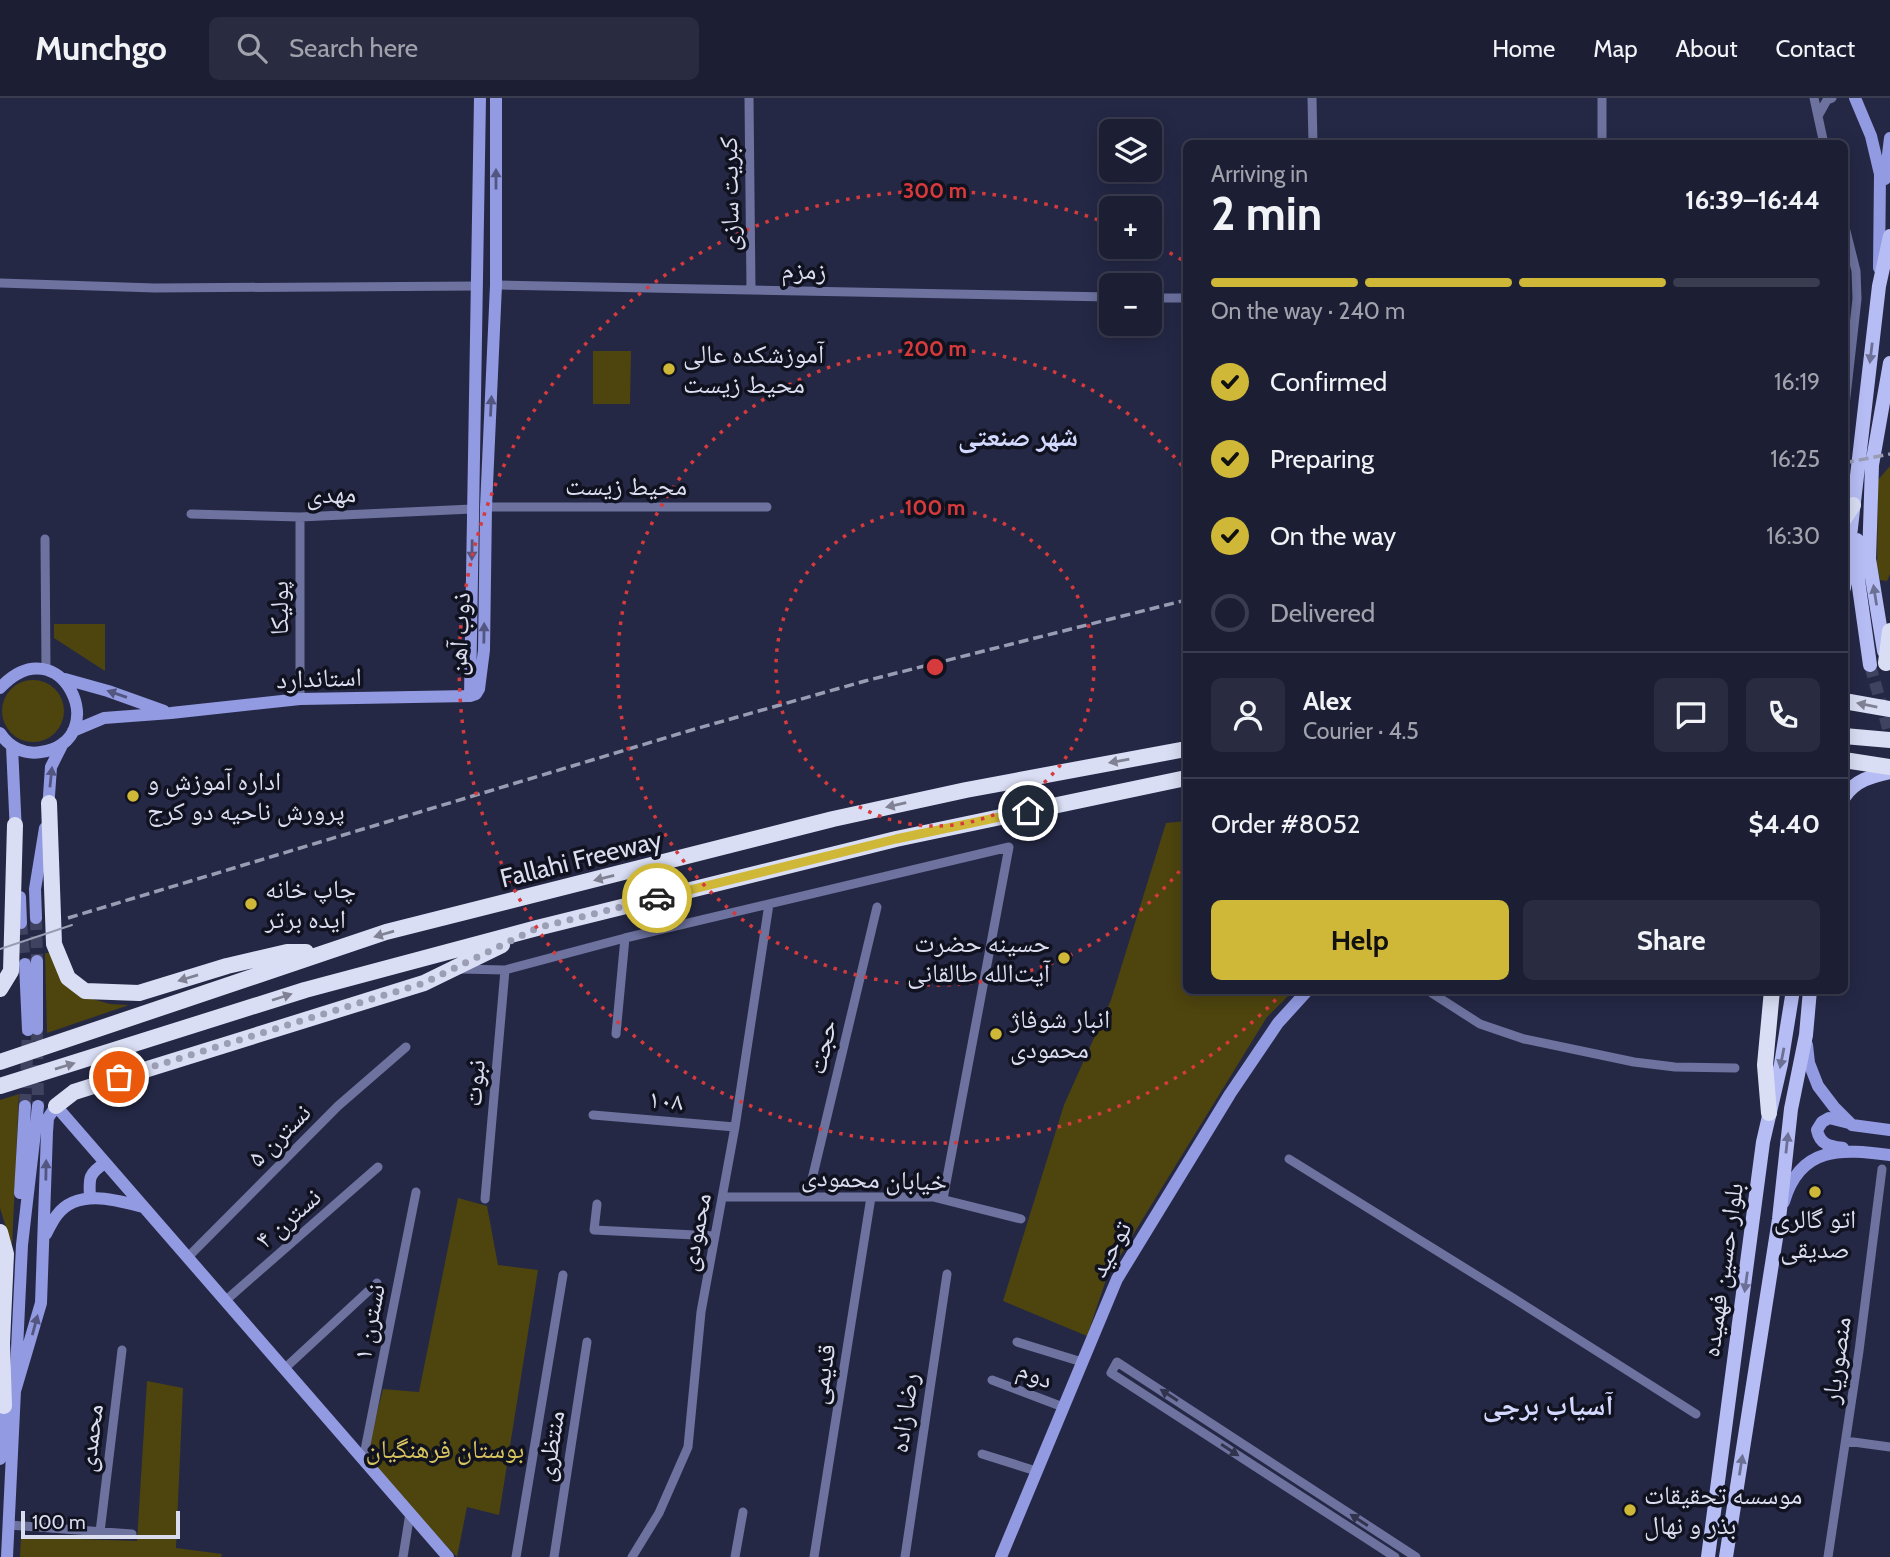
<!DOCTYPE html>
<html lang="en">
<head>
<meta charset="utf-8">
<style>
  :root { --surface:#1c1e34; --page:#292b40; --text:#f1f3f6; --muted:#a0a2ac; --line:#3a3c4f; --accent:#cfb837 }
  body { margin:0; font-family:Cabin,"Noto Naskh Arabic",sans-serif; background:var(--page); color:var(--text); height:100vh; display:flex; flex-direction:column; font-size:26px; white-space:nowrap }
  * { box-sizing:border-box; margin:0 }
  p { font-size:23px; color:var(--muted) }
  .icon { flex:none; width:38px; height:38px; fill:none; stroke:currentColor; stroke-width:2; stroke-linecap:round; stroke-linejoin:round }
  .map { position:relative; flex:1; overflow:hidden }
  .details { position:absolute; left:1183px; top:42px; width:665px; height:854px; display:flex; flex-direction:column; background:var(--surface); border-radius:10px; box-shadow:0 4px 18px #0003,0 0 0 2px var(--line) }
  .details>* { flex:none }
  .tools { position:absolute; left:1099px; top:21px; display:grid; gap:14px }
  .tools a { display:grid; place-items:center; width:63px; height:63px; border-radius:10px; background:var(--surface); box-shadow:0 4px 18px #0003,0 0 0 2px var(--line); font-size:35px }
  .scale { position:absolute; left:21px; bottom:18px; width:159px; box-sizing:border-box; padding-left:7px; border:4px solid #daddf0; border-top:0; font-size:19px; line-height:24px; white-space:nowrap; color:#daddf0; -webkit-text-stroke:5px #11121f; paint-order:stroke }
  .pin { position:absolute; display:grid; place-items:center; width:60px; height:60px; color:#fff; margin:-30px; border:4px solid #fff; border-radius:50%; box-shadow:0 2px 7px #0007 }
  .courier { position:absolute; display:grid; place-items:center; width:70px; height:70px; margin:-35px; border:5px solid #cfb837; border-radius:50%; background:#fff; color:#222; box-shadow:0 2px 9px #0007 }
  .headline em { font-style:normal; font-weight:700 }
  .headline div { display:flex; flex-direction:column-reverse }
  .headline { display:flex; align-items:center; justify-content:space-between; height:119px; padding:0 28px }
  h1 { font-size:46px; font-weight:700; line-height:52px }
  .bar { display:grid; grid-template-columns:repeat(4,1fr); gap:10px 7px; align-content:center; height:84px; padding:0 28px }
  .bar i { height:9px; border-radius:5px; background:var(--line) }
  .bar .active { background:var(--accent) }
  .bar p { grid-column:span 4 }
  .line { display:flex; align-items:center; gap:18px; padding:0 28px; border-top:2px solid var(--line) }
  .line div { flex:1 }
  .round { display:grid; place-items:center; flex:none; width:74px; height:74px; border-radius:10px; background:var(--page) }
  ol { padding:0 28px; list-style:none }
  li { display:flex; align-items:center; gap:21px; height:77px }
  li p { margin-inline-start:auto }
  li .icon { padding:7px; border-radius:50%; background:var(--accent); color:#111; stroke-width:4 }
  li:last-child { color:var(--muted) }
  li i { width:38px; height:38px; border:4px solid var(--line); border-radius:50% }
  .button { display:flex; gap:14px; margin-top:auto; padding:14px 28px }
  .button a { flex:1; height:80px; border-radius:10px; background:var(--accent); color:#111; font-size:28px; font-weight:700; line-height:80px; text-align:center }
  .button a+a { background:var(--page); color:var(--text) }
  header { display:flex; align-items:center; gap:42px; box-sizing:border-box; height:98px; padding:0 35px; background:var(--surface); border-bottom:2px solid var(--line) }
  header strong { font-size:33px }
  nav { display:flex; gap:38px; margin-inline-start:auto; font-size:24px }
  .search { width:490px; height:63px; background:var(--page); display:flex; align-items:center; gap:18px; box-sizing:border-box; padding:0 24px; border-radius:10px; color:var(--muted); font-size:26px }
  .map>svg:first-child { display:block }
  .green { fill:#4d440e }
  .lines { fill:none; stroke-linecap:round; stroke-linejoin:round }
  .secondary-tunnel { stroke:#40435f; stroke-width:12; stroke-dasharray:12 6; stroke-linecap:butt }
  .street { stroke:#6d729f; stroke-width:9 }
  .secondary { stroke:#929ae1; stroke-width:12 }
  .primary { stroke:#b6bdf4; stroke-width:14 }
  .highway { stroke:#dadef4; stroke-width:16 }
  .tram { stroke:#999cb2; stroke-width:2 }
  .rail { stroke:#999cb2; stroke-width:3.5; stroke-dasharray:10 5; stroke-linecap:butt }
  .oneway { fill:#525680 }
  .oneway2 { fill:#6c7094 }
  .oneway3 { fill:#808294 }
  .oneway4 { fill:#31344c }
  .done { stroke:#9b9eb4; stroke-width:7; stroke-dasharray:0 12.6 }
  .route { stroke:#cfb837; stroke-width:9 }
  .ring { fill:none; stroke:#d63a3c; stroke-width:3.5; stroke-dasharray:3.5 7 }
  .poi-dot { fill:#cfb837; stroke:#11121f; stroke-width:2.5 }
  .labels { text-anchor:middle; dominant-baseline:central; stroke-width:7; stroke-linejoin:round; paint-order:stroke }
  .street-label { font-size:26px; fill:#daddf0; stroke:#11121f }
  .poi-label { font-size:26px; fill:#daddf0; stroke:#11121f; text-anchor:start }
  .park-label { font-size:26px; fill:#d7c45f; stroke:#11121f }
  .neighbourhood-label { font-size:28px; font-weight:bold; fill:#d2d8fe; stroke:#11121f }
  .centre { fill:#d63a3c; stroke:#11121f; stroke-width:3.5 }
  .ring-label { font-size:21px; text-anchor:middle; font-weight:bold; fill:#d63a3c; stroke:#11121f; stroke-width:7; stroke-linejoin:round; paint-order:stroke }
</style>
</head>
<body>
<header>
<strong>Munchgo</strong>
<div class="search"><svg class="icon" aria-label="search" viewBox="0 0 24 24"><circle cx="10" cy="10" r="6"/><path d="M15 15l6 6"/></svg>Search here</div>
<nav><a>Home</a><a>Map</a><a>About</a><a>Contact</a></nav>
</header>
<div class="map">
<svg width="1890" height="1459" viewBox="0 0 1890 1459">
  <rect width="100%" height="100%" fill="#252845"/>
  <path class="green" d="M593,253H631L630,306H593Z
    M1890,368V476L1887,483L1880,482L1877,467L1878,382Z
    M54,526H105V573L54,540Z
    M2 613a31 31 0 1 1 62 0a31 31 0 1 1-62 0Z
    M1186,723V892L1293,893L1267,919L1107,1179L1087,1238L1003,1203L1064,1007L1111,902L1166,725Z
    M45,855H50L82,898L110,906L129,907L47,935Z
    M19,996L12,1149L0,1110V1002Z
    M458,1100L487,1108L498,1167L538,1172L499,1417L467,1409L457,1459L365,1361L383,1291L419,1294Z
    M147,1283L183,1290L176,1450L222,1456L221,1459H20L21,1439L137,1443Z"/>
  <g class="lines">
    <path class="secondary-tunnel" d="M1870,567L1890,637
      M36,820L37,863
      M21,825L25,866
      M37,931L38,1008
      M25,1008L28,932"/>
    <path class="street" d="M749,0L751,192
      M1312,0L1313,46
      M1602,0V46
      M1814,0L1824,46
      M1818,18L1827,2L1832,0
      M1844,125L1856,173L1857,201L1844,316
      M0,185L155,190L478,188
      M496,187L1111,199
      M1150,200H1186
      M486,409H767
      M191,416L300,419L472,411
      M45,441L46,572
      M300,601V419
      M460,871L505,872L625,840L1009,749L943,1101
      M1427,892L1480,926L1524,941L1634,964L1675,969L1735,970
      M616,936L625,840
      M593,1017L735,1029
      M1289,1061L1513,1200L1696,1316
      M808,1098L877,809
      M723,1099H933L1021,1121
      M485,1101L505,872
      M597,1106L594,1132L715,1138
      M187,1160L338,1008L406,949
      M225,1203L378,1069
      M1017,1244L1082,1264
      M284,1271L377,1185
      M992,1282L1063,1309
      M1846,1343L1890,1349
      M982,1356L1036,1373
      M363,1362L416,1094
      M9,1427L132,1436
      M100,1434L122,1252
      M403,1459L410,1415
      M516,1459L563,1177
      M554,1459L587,1244
      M632,1459L659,1415L688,1349L701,1214L735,1029L769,806
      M735,1459L743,1414
      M814,1459L871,1099
      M905,1459L947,1176
      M1395,1459L1111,1275L1117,1264L1416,1459
      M1828,1459L1859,1253L1882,1071"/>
    <path class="secondary" d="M1855,0L1871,38L1880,76L1879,170
      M1885,81L1890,40
      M65,581L108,593L164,613
      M0,590C60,525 116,642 41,654C24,657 9,649 0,635
      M470,598L476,596L479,591L484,552L486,409L496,187V0
      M470,598L480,0
      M73,633L104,620L171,615L300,601L470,598
      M12,648L16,735
      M48,712L51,669L63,645
      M20,799L21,825
      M36,820L35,791L45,730
      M37,863V931
      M25,866L28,932
      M1807,947L1809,965L1818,988L1834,1009L1852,1027L1890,1032
      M1843,1050C1830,1048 1820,1047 1817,1032L1822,1024L1829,1020L1849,1025
      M20,1095L25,1008
      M90,1100C89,1080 88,1076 105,1065
      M1784,1104C1800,1047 1842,1051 1890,1057
      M46,1136C49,1130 53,1122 57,1117C77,1090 117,1102 143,1109
      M15,1293L41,1205L47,1034L48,1020L56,1008L448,1459
      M0,1361L4,1301
      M7,1459L22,1147L38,1008
      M1001,1459L1117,1181L1230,996L1278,925L1308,892"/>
    <path class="primary" d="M1857,442L1858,482L1870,567
      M1844,490L1879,188L1890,138
      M1884,553L1869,461L1872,367L1890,265
      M1844,699C1855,682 1872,678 1890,674
      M1708,1459L1763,1044L1781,966L1793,892
      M1726,1459L1779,1121L1791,1011L1806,937L1810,892"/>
    <path class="highway" d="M1844,421L1853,407
      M1886,565L1890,533
      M1844,603L1890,611
      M1844,638L1890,642
      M1844,662L1890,669
      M49,705L54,846L68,880L85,893L139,895L227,868L287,854H306
      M0,891L11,873L15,727
      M0,964L386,834L833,721L966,692L1186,651
      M0,988L305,892L537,830L896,741L1186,680
      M56,1008L74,994L93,988L424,885L502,847
      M1769,1015L1765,967L1772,892
      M0,1134L6,1156L2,1245L4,1308"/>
    <path class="tram" d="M0,851L72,827"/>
    <path class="rail" d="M1844,365L1890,356
      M68,820L695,631L865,583L1186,502"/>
  </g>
  <defs><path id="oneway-solid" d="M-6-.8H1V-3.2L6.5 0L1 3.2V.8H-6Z" transform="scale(1.75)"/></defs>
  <g class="oneway">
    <use href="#oneway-solid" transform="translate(496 81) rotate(-90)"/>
    <use href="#oneway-solid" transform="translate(491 308) rotate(-87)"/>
    <use href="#oneway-solid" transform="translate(472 452) rotate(91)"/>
    <use href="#oneway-solid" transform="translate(484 535) rotate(-89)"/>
    <use href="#oneway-solid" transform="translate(117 596) rotate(-161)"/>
    <use href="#oneway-solid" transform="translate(51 679) rotate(-84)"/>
    <use href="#oneway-solid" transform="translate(46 1072) rotate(-89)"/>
    <use href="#oneway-solid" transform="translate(35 1227) rotate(-75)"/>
  </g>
  <g class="oneway2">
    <use href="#oneway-solid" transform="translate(1871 255) rotate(97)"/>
    <use href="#oneway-solid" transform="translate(1875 497) rotate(-99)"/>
    <use href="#oneway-solid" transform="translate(1782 960) rotate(101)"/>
    <use href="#oneway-solid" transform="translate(1787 1045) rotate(-84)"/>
    <use href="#oneway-solid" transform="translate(1746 1184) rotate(98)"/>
    <use href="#oneway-solid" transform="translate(1741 1367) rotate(-81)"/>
  </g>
  <g class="oneway3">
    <use href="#oneway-solid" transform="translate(1867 607) rotate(-169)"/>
    <use href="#oneway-solid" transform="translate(1119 663) rotate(170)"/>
    <use href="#oneway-solid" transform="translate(896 707) rotate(167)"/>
    <use href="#oneway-solid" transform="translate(604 780) rotate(166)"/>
    <use href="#oneway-solid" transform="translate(384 836) rotate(164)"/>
    <use href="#oneway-solid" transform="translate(188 880) rotate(163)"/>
    <use href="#oneway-solid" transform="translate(282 899) rotate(-18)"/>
    <use href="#oneway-solid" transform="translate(65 968) rotate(-17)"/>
  </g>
  <g class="oneway4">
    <use href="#oneway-solid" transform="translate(1169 1297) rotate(-147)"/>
    <use href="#oneway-solid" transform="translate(1230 1352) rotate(33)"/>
    <use href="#oneway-solid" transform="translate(1359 1422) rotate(-147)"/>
  </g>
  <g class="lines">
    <path class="done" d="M119,979L424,885L537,830L657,800"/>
    <path class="route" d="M657,800L896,741L1028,713"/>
  </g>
  <g class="ring">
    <circle cx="935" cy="569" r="159"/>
    <path d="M1186 765A318 318 0 1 1 1186 373"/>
    <path d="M1283 894A476 476 0 1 1 1109 126M1151 145A476 476 0 0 1 1184 163"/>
  </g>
  <g class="poi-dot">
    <circle cx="669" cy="271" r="7"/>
    <circle cx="133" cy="698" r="7"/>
    <circle cx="251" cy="806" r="7"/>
    <circle cx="1064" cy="860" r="7"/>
    <circle cx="996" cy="936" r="7"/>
    <circle cx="1815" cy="1094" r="7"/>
    <circle cx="1630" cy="1412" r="7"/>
  </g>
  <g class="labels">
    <g class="street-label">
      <text transform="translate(729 96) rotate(-91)">کبریت سازی</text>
      <text transform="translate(804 172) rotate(1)">زمزم</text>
      <text x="626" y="388">محیط زیست</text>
      <text transform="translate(331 396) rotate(-2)">مهدی</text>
      <text transform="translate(279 510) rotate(-90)">پولیکا</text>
      <text transform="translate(459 536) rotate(-87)">ذوب آهن</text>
      <text transform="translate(319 580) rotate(-2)">استاندارد</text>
      <text transform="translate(581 761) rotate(-14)">Fallahi Freeway</text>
      <text transform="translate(822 949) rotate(-77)">حجت</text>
      <text transform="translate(474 985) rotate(-85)">نبوت</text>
      <text transform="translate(666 1002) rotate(5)">۱۰۸</text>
      <text transform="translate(279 1037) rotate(-45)">نسترن ۵</text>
      <text transform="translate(874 1081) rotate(2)">خیابان محمودی</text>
      <text transform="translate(288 1120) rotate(-41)">نسترن ۴</text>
      <text transform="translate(695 1134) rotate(-79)">محمودی</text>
      <text transform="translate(1110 1151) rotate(-61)">توحید</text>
      <text transform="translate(1722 1172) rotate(-82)">بلوار حسین فهمیده</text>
      <text transform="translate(369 1224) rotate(-79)">نسترن ۱</text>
      <text transform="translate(1836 1262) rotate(-82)">منصوریار</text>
      <text transform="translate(822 1276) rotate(-81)">قدیمی</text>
      <text transform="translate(1035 1276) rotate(21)">دوم</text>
      <text transform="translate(904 1315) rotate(-82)">رضا زاده</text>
      <text transform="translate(90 1340) rotate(-83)">محمدی</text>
      <text transform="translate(550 1348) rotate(-81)">منتظری</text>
    </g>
    <g class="poi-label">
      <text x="683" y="256">آموزشکده عالی<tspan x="683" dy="30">محیط زیست</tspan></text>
      <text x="147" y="683">اداره آموزش و<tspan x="147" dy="30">پرورش ناحیه دو کرج</tspan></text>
      <text x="265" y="791">چاپ خانه<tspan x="265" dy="30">ایده برتر</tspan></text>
      <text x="1050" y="845" text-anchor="end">حسینه حضرت<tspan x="1050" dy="30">آیت‌الله طالقانی</tspan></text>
      <text x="1010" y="921">انبار شوفاژ<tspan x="1010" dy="30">محمودی</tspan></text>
      <text x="1815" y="1121" text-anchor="middle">اتو گالری<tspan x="1815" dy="30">صدیقی</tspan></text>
      <text x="1644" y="1397">موسسه تحقیقات<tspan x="1644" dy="30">بذر و نهال</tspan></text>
    </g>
    <g class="park-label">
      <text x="445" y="1351">بوستان فرهنگیان</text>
    </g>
    <g class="neighbourhood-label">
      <text x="1018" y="338">شهر صنعتی</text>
      <text x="1548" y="1307">آسیاب برجی</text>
    </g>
  </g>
  <circle cx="935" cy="569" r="10" class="centre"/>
  <g class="ring-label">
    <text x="935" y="100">300 m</text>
    <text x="935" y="258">200 m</text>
    <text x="935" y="417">100 m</text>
  </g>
</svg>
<div class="tools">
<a><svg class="icon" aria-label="layers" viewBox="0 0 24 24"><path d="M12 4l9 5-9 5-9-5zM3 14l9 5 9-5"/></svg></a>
<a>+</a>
<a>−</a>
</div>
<div class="scale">100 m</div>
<div class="pin" style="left:119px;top:979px;background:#ea580c"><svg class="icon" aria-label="bag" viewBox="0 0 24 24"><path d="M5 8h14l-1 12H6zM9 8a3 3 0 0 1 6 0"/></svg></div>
<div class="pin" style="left:1028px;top:713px;background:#1f2937"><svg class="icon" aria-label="home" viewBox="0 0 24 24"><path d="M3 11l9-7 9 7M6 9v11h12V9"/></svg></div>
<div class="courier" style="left:657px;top:800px"><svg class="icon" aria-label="car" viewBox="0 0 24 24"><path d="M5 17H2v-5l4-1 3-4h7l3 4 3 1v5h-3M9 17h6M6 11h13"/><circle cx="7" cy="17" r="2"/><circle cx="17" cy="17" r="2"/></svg></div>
<section class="details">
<div class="headline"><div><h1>2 min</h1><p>Arriving in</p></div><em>16:39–16:44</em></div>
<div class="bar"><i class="active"></i><i class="active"></i><i class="active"></i><i></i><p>On the way · 240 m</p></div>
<ol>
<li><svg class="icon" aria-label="check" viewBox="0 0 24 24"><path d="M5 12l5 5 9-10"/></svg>Confirmed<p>16:19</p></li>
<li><svg class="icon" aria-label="check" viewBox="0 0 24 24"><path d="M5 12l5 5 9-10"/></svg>Preparing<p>16:25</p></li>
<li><svg class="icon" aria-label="check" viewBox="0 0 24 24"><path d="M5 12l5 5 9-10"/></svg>On the way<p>16:30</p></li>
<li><i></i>Delivered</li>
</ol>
<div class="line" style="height:126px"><a class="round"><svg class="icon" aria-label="person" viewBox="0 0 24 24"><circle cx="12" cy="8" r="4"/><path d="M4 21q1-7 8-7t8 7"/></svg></a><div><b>Alex</b><p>Courier · 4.5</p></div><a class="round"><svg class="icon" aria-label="chat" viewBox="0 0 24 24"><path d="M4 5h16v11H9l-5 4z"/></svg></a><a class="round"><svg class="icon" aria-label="phone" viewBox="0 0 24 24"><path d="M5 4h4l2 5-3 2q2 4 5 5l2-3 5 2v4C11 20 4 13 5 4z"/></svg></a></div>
<div class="line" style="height:91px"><div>Order #8052</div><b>$4.40</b></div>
<div class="button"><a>Help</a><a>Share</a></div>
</section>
</div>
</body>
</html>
